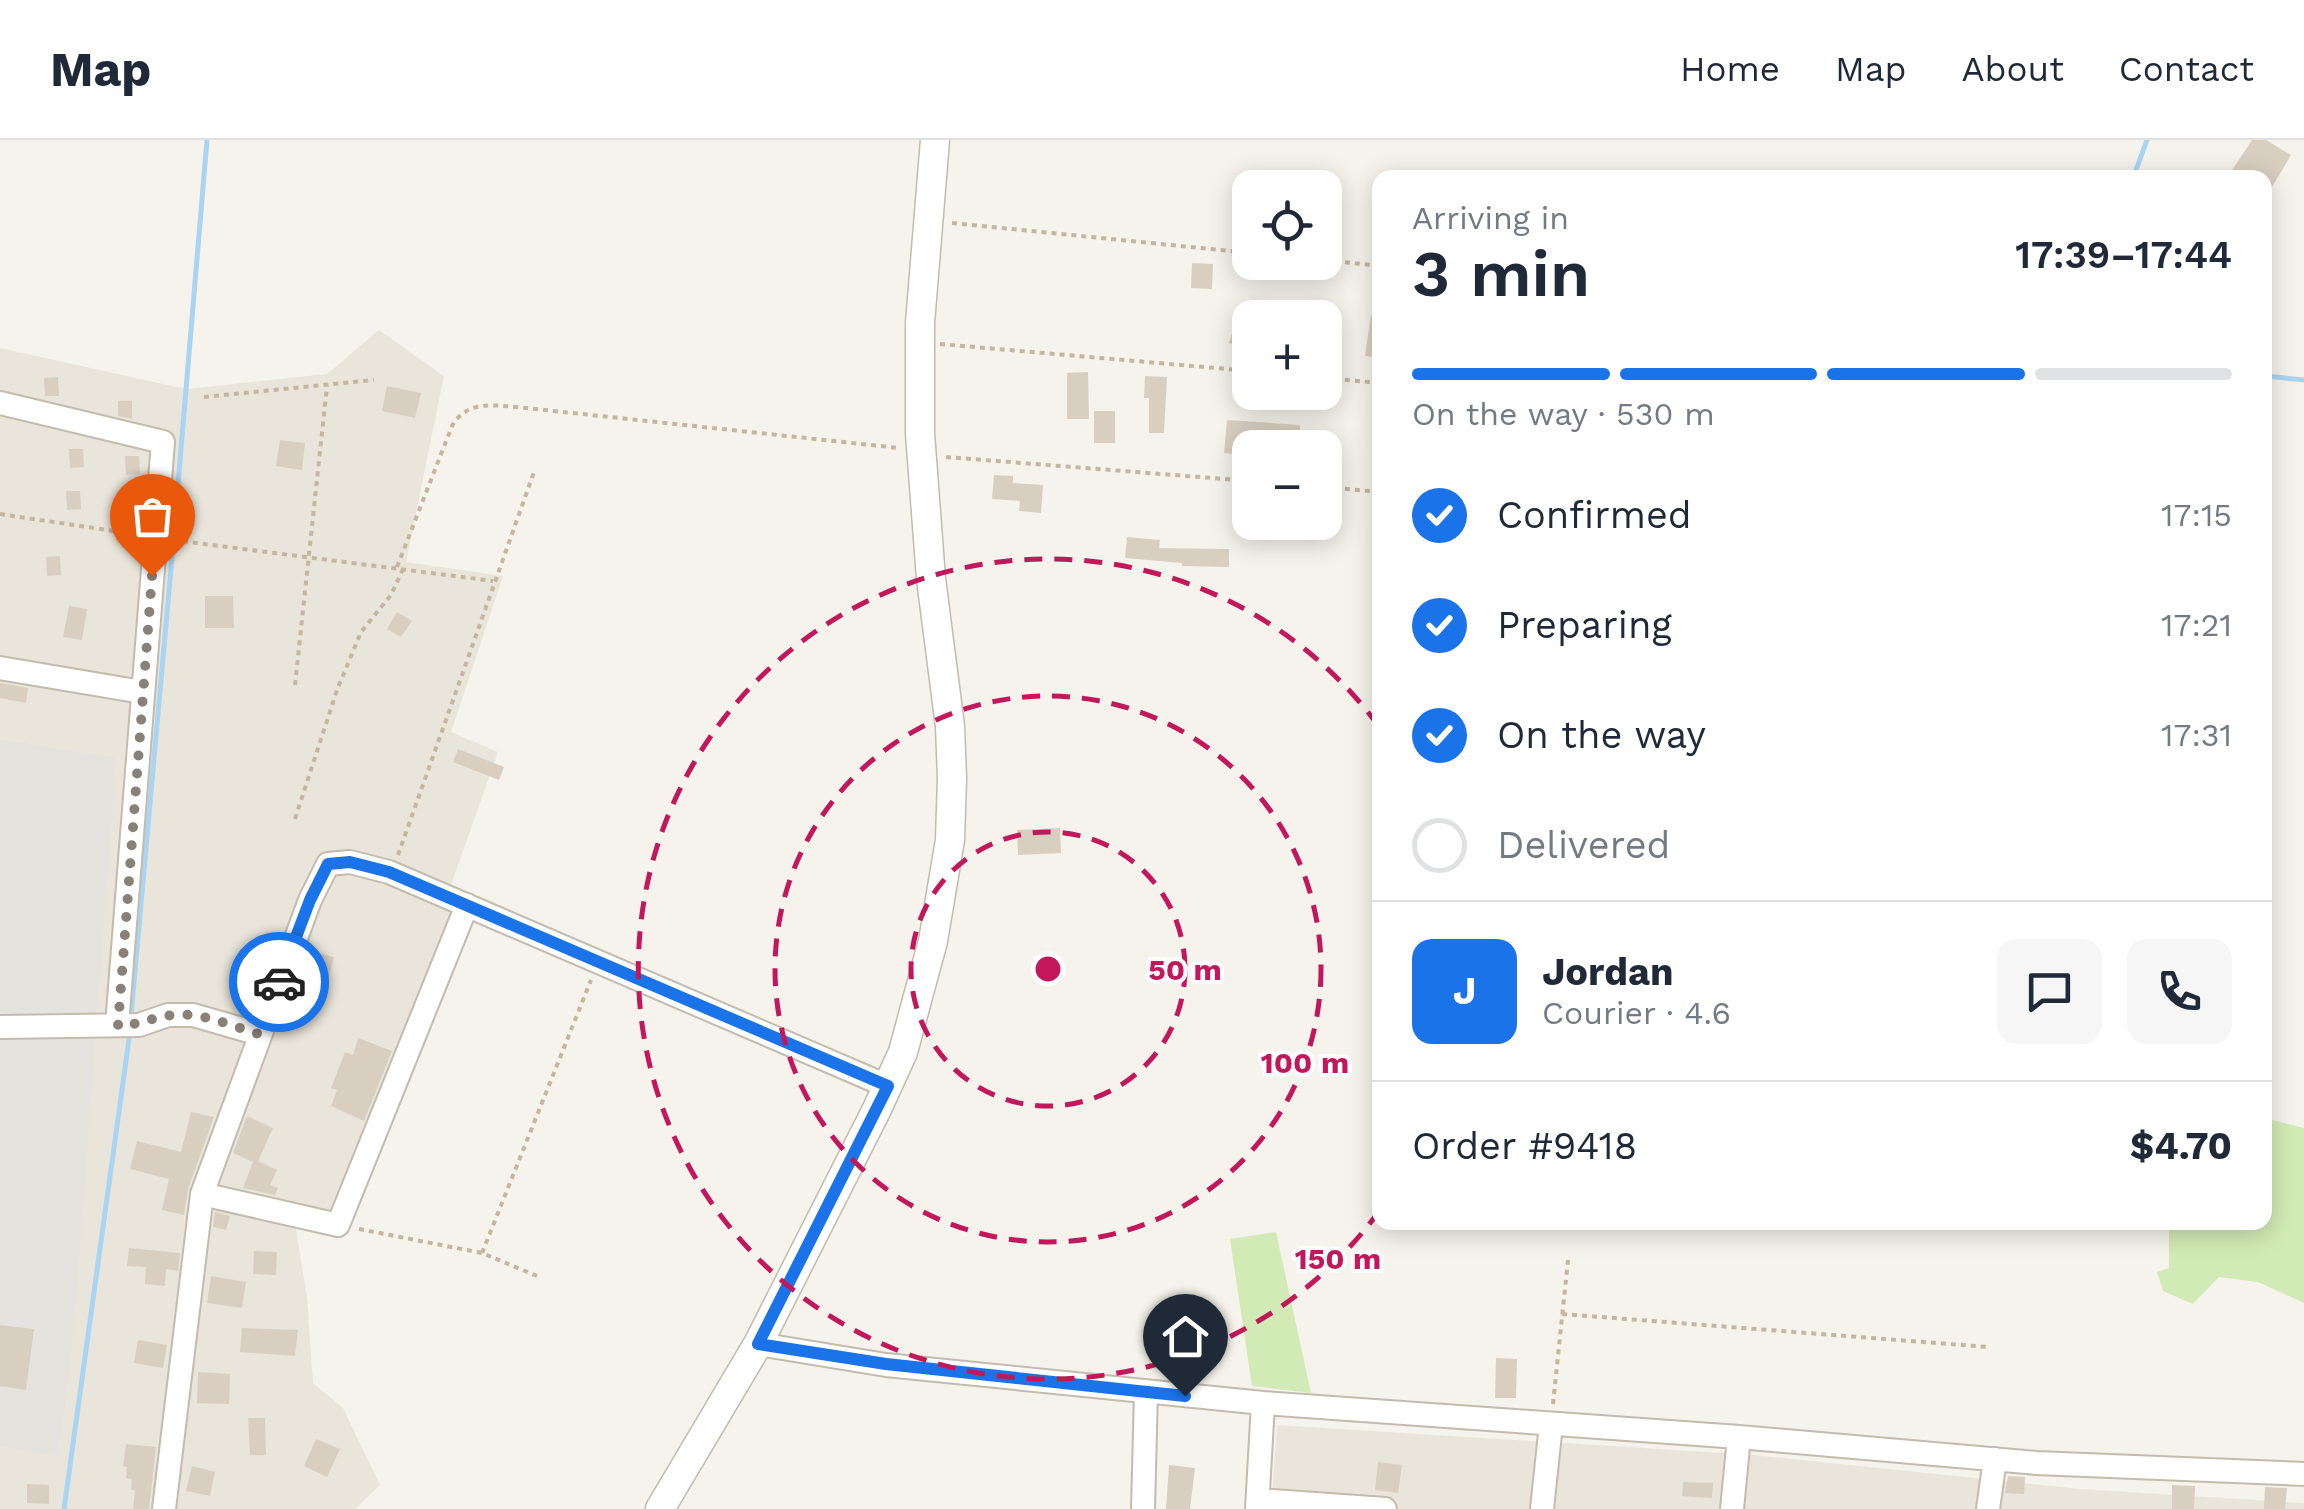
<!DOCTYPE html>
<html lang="en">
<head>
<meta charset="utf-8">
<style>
  :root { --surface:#fff; --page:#f6f6f7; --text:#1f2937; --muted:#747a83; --line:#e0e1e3; --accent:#1a73e8 }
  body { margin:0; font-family:"Work Sans",sans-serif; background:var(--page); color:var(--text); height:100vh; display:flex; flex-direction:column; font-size:38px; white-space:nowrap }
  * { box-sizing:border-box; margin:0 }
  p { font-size:32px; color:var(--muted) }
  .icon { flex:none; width:55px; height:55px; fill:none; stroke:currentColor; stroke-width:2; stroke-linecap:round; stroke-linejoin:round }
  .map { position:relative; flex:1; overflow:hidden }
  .sheet { position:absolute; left:1372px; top:30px; width:900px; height:1060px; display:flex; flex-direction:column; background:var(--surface); border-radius:20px; box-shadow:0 5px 25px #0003 }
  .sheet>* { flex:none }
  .tools { position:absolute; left:1232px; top:30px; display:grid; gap:20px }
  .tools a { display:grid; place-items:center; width:110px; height:110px; border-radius:20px; background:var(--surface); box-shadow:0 5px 25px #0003; font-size:50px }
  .pin { position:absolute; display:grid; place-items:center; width:85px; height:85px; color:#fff; margin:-102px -42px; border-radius:50% 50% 50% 0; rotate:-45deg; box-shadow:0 0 10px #0007 }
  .pin .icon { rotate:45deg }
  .courier { position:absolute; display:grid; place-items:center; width:100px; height:100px; margin:-50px; border:8px solid #1a73e8; border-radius:50%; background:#fff; color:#222; box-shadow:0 2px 12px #0007 }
  .summary em { font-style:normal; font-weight:600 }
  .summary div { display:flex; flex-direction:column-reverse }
  .summary { display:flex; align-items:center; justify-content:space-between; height:170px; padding:0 40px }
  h1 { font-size:65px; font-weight:600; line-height:75px }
  .bar { display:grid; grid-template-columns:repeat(4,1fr); gap:15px 10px; align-content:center; height:120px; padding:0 40px }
  .bar i { height:12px; border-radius:8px; background:var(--line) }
  .bar .on { background:var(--accent) }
  .bar p { grid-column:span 4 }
  .line { display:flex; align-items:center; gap:25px; padding:0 40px; border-top:2px solid var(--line) }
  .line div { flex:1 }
  .round { display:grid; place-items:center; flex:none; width:105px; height:105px; border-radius:20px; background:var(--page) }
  ol { padding:0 40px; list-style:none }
  li { display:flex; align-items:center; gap:30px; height:110px }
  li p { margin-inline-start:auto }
  li .icon { padding:10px; border-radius:50%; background:var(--accent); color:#fff; stroke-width:4 }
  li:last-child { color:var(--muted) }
  li i { width:55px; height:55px; border:5px solid var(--line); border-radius:50% }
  header { display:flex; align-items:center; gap:60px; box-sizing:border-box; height:140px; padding:0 50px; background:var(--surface); border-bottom:2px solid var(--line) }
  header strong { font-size:48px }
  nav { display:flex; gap:55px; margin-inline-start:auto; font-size:35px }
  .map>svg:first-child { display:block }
  .residential { fill:#eae5da }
  .industrial { fill:#e6e2dd }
  .green { fill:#d2eab5 }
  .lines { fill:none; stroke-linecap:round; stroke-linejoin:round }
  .stream { stroke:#a9d4f2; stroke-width:5 }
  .building { fill:#d8cfc1 }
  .minor-casing { stroke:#c2bbae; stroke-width:26 }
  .tertiary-casing { stroke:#c2bbae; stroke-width:31 }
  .path { stroke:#c4b79f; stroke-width:4; stroke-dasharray:5 5; stroke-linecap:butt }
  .minor { stroke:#fff; stroke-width:22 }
  .tertiary { stroke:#fff; stroke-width:28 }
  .done { stroke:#878178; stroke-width:10; stroke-dasharray:0 18 }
  .route { stroke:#1a73e8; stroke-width:12 }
  .ring { fill:none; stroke:#c2185b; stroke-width:5; stroke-dasharray:18 12 }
  .centre { fill:#c2185b; stroke:#fff; stroke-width:5 }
  .ring-label { font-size:30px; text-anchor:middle; font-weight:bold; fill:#c2185b; stroke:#fff; stroke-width:8; stroke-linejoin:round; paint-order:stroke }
</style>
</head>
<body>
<header>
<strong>Map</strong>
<nav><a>Home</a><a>Map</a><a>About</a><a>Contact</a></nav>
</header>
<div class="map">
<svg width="2304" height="1369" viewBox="0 0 2304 1369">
  <rect width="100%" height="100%" fill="#f6f3ec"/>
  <path class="residential" d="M379,190L444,236L406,422L503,436L451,592L498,612L451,745L478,758L472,779L346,1092L295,1083L307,1157L313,1243L343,1268L380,1345L355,1369H0V1307L58,1315L67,1257L115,617L0,599V208L186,249L327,234Z
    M1277,1285L1753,1315L2080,1349L2304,1363V1369H1271Z"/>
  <path class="industrial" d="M0,599L116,617L79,1122L67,1257L58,1316L0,1307Z"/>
  <path class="green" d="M2265,978L2304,988V1163L2258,1142L2219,1137L2193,1164L2163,1151L2157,1132L2169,1128V1088L2197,1083L2265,1082Z
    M1276,1092L1311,1253L1252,1246L1230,1099Z"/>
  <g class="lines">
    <path class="stream" d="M2133,38L2147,0
      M2265,236L2304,240
      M174,392L207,0
      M131,876L173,406
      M64,1369L130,892"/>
  </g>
  <path class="building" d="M2252,0H2266L2291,15L2265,59V38H2227Z
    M1192,123L1213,124L1212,149L1191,148Z
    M1371,175L1380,176V218L1365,216Z
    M1236,181L1250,185L1243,207L1229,203Z
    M1088,232L1089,279H1067V233Z
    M1145,236L1167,237L1164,293H1149V258H1144Z
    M58,237L59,256H45L44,238Z
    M387,246L421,253L415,278L382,271Z
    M118,261H132V279L118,276Z
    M1094,271H1115V303H1094Z
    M1227,280L1300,285V308H1246V315L1224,313Z
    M280,300L305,303L302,330L276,326Z
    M69,309H83L84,327L70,328Z
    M125,316H139L140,334L126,335Z
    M994,335L1013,336V343L1043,345L1041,373L1019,371L1020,361L992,359Z
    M66,351H80L81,369L67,370Z
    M1127,397L1160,400L1159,408L1229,409V427L1182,426V423L1125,418Z
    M60,416L61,435L47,436L46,417Z
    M205,456H233L234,488H205Z
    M69,466L87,469L82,500L63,497Z
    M397,472L412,481L401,497L387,489Z
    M0,543L28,548L26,563L0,558Z
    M458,609L504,627L499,640L453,622Z
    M1060,688L1061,713L1018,715L1017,690Z
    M308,810L334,817L328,841L299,833Z
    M358,898L392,911L364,981L331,966L337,950L331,948L345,912L353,915Z
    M191,972L214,977L188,1049L184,1075L162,1070L169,1039L130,1029L137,1001L181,1012Z
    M247,976L273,988L258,1021L277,1030L270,1045L278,1048L275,1055L243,1048L253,1022L233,1013Z
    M215,1072L230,1076L226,1090L213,1087Z
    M129,1108L180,1113L178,1131L166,1129L165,1146L145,1144L146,1127L127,1126Z
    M254,1111L277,1112L276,1135L253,1134Z
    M211,1136L246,1142L242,1168L207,1163Z
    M0,1185L34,1189L26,1250L0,1246Z
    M242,1188L298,1190L295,1216L240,1212Z
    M138,1200L167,1205L163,1228L134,1223Z
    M1496,1218L1517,1219L1516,1258H1495Z
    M198,1232L230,1234L229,1264L197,1263Z
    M248,1278H265L266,1315H250Z
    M316,1299L340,1309L327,1337L304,1326Z
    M126,1304L156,1307L149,1369H133L135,1350H131L132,1339L126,1338L127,1327L123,1326Z
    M1378,1322L1402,1325L1398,1353L1375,1350Z
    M1169,1325L1195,1328L1190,1369H1166Z
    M192,1326L215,1332L210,1356L186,1351Z
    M2008,1336L2025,1337L2024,1354L2005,1353Z
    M1683,1342L1713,1343L1712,1358L1682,1356Z
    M27,1344L49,1345V1364L27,1363Z
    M2172,1345L2195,1346L2194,1369H2172Z
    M2265,1347L2287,1348L2285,1369H2264Z"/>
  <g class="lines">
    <defs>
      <path id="minor" d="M0,263L163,302L117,885
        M0,528L142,552
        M0,887L139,885L168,875H193L259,894
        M202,1054L338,1085L467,765
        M758,1204L886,1225L1263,1263L1739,1297L2036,1323L2304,1334
        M1258,1360L1385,1369
        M164,1369L202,1054L310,760L328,724L350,722L389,732L887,946
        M1143,1369L1146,1252
        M1257,1369L1263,1263
        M1542,1369L1551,1284
        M1732,1369L1739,1297
        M1988,1369L1995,1319"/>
      <path id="tertiary" d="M660,1369L758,1204L877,969L903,912L933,801L950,700L952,638L950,586L931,439L920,293V183L935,0"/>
    </defs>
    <use href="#minor" class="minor-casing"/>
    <use href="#tertiary" class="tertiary-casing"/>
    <path class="path" d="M952,83L1250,113
      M1325,120L1380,126
      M940,204L1250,231
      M1325,238L1380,243
      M204,257L374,240
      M946,317L1250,341
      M1325,347L1380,352
      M0,374L134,394
      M173,400L493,441
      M1376,403L1380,372
      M397,427L452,286C468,258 498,266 526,268L899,308
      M295,545L327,246
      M295,679L337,550L361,492L391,455L403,429
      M398,715L534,332
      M359,1089L482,1113L537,1136
      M482,1113L591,840
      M1562,1174L1988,1207
      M1553,1264L1568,1120"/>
    <use href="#minor" class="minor"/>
    <use href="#tertiary" class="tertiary"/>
  </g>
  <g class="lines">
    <path class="done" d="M152,436L118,886C139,885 153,877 173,875C202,872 231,886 259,894L279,842"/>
    <path class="route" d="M279,842L310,760L328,724L350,722L389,732L888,946L758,1204L886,1224L1185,1256"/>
  </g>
  <g class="ring">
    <circle cx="1048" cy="829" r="137"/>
    <circle cx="1048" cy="829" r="273"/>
    <path d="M1380 1070A410 410 0 1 1 1380 588"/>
  </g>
  <circle cx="1048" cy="829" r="15" class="centre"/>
  <g class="ring-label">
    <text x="1185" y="840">50 m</text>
    <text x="1305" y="933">100 m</text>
    <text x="1338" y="1129">150 m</text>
  </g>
</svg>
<div class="tools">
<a><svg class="icon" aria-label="locate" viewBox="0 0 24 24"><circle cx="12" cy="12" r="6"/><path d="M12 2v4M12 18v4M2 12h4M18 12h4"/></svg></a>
<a>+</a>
<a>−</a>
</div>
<div class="pin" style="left:152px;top:436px;background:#ea580c"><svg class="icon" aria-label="bag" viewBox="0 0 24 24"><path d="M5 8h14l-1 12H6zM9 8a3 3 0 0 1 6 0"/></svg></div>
<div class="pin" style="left:1185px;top:1256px;background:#1f2937"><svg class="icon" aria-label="home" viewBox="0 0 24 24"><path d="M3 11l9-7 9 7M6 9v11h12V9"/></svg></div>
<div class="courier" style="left:279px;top:842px"><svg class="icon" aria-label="car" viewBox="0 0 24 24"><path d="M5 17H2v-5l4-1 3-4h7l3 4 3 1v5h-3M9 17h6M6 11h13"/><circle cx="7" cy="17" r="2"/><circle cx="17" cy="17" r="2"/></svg></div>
<section class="sheet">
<div class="summary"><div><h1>3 min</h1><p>Arriving in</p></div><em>17:39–17:44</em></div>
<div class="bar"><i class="on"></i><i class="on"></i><i class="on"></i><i></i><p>On the way · 530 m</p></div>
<ol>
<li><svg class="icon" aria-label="check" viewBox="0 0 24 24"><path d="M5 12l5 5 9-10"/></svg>Confirmed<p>17:15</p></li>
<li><svg class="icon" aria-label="check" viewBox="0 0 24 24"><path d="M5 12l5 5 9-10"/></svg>Preparing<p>17:21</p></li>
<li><svg class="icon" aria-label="check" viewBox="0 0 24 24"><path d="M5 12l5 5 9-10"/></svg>On the way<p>17:31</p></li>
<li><i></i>Delivered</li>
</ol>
<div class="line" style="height:180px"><b class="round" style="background:var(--accent);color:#fff">J</b><div><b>Jordan</b><p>Courier · 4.6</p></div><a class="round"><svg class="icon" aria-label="chat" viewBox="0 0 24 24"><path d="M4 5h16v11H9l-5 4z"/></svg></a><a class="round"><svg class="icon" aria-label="phone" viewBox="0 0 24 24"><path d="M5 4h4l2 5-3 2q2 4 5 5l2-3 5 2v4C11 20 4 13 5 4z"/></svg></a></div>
<div class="line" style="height:130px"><div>Order #9418</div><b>$4.70</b></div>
</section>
</div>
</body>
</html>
